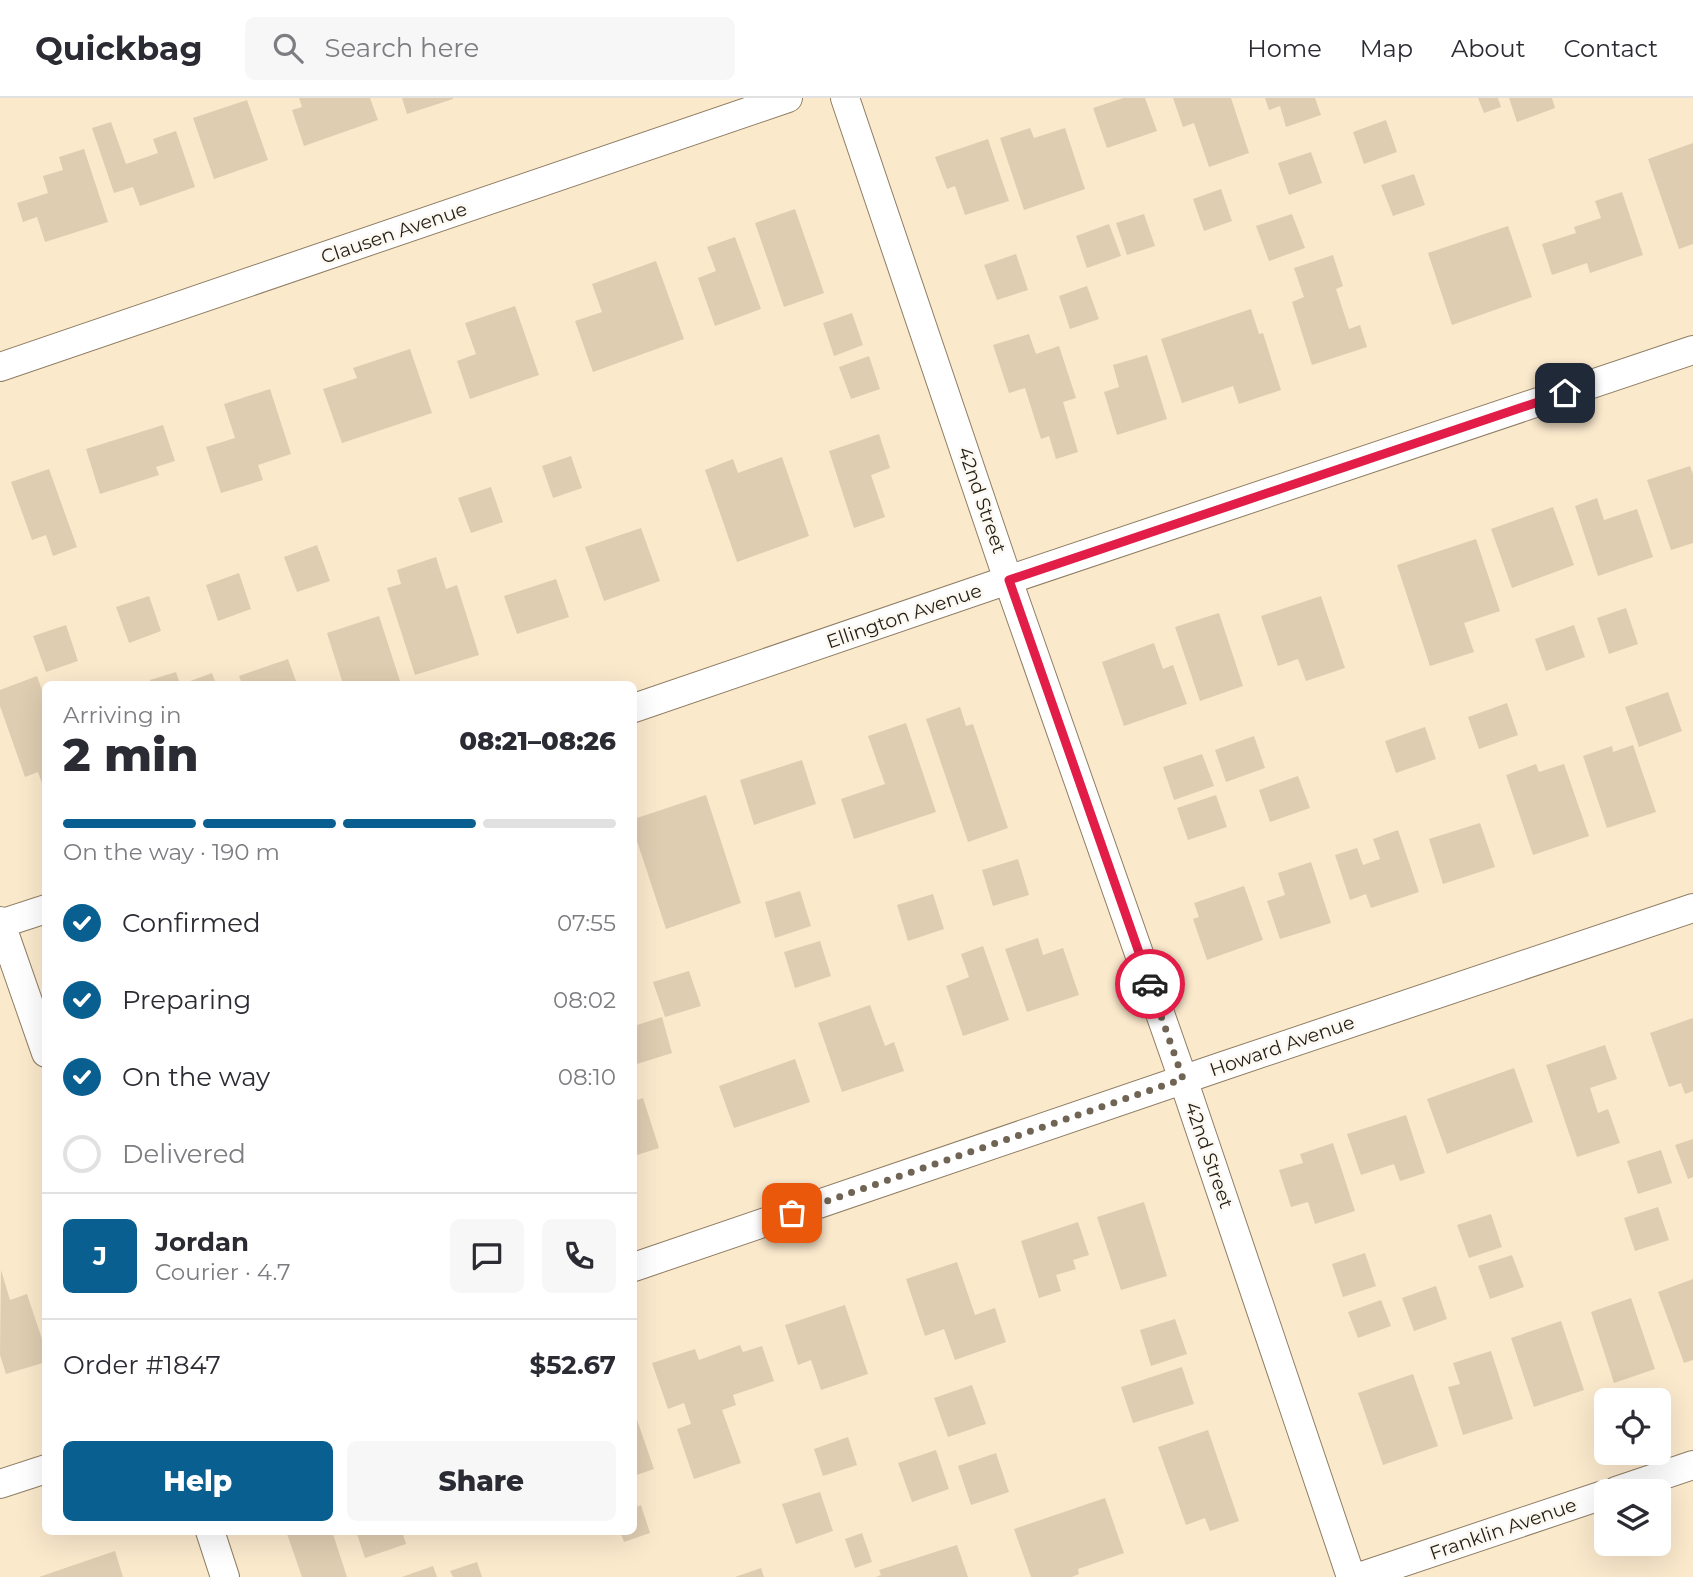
<!DOCTYPE html>
<html lang="en">
<head>
<meta charset="utf-8">
<style>
  :root { --surface:#fff; --page:#f7f7f7; --text:#2b2b33; --muted:#7c7c81; --line:#e1e1e2; --accent:#0a5f91 }
  body { margin:0; font-family:Montserrat,sans-serif; background:var(--page); color:var(--text); height:100vh; display:flex; flex-direction:column; font-size:26px; white-space:nowrap }
  * { box-sizing:border-box; margin:0 }
  p { font-size:23px; color:var(--muted) }
  .icon { flex:none; width:38px; height:38px; fill:none; stroke:currentColor; stroke-width:2; stroke-linecap:round; stroke-linejoin:round }
  .map { position:relative; flex:1; overflow:hidden }
  .details { position:absolute; left:42px; top:583px; width:595px; height:854px; display:flex; flex-direction:column; background:var(--surface); border-radius:10px; box-shadow:0 7px 28px #0002 }
  .details>* { flex:none }
  .tools { position:absolute; left:1594px; top:1290px; display:grid; gap:14px }
  .tools a { display:grid; place-items:center; width:77px; height:77px; border-radius:10px; background:var(--surface); box-shadow:0 7px 28px #0002; font-size:35px }
  .pin { position:absolute; display:grid; place-items:center; width:60px; height:60px; color:#fff; margin:-30px; border-radius:14px; box-shadow:0 4px 10px #0006 }
  .courier { position:absolute; display:grid; place-items:center; width:70px; height:70px; margin:-35px; border:5px solid #e11d48; border-radius:50%; background:#fff; color:#222; box-shadow:0 2px 9px #0007 }
  .overview em { font-style:normal; font-weight:800 }
  .overview div { display:flex; flex-direction:column-reverse }
  .overview { display:flex; align-items:center; justify-content:space-between; height:119px; padding:0 21px }
  h1 { font-size:46px; font-weight:800; line-height:52px }
  .bar { display:grid; grid-template-columns:repeat(4,1fr); gap:10px 7px; align-content:center; height:84px; padding:0 21px }
  .bar i { height:9px; border-radius:5px; background:var(--line) }
  .bar .active { background:var(--accent) }
  .bar p { grid-column:span 4 }
  .line { display:flex; align-items:center; gap:18px; padding:0 21px; border-top:2px solid var(--line) }
  .line div { flex:1 }
  .round { display:grid; place-items:center; flex:none; width:74px; height:74px; border-radius:10px; background:var(--page) }
  ol { padding:0 21px; list-style:none }
  li { display:flex; align-items:center; gap:21px; height:77px }
  li p { margin-inline-start:auto }
  li .icon { padding:7px; border-radius:50%; background:var(--accent); color:#fff; stroke-width:4 }
  li:last-child { color:var(--muted) }
  li i { width:38px; height:38px; border:4px solid var(--line); border-radius:50% }
  .primary-button { display:flex; gap:14px; margin-top:auto; padding:14px 21px }
  .primary-button a { flex:1; height:80px; border-radius:10px; background:var(--accent); color:#fff; font-size:28px; font-weight:800; line-height:80px; text-align:center }
  .primary-button a+a { background:var(--page); color:var(--text) }
  header { display:flex; align-items:center; gap:42px; box-sizing:border-box; height:98px; padding:0 35px; background:var(--surface); border-bottom:2px solid var(--line) }
  header strong { font-size:33px }
  nav { display:flex; gap:38px; margin-inline-start:auto; font-size:24px }
  .search { width:490px; height:63px; background:var(--page); display:flex; align-items:center; gap:18px; box-sizing:border-box; padding:0 24px; border-radius:10px; color:var(--muted); font-size:26px }
  .map>svg:first-child { display:block }
  .building { fill:#dfcdb1 }
  .lines { fill:none; stroke-linecap:round; stroke-linejoin:round }
  .street-casing { stroke:#8f7e64; stroke-width:30 }
  .street { stroke:#fff; stroke-width:28 }
  .done { stroke:#706554; stroke-width:7; stroke-dasharray:0 12.6 }
  .route { stroke:#e11d48; stroke-width:9 }
  .labels { text-anchor:middle; dominant-baseline:central; stroke-width:5; stroke-linejoin:round; paint-order:stroke }
  .street-label { font-size:19px; fill:#251e14; stroke:#fcf8f2 }
</style>
</head>
<body>
<header>
<strong>Quickbag</strong>
<div class="search"><svg class="icon" aria-label="search" viewBox="0 0 24 24"><circle cx="10" cy="10" r="6"/><path d="M15 15l6 6"/></svg>Search here</div>
<nav><a>Home</a><a>Map</a><a>About</a><a>Contact</a></nav>
</header>
<div class="map">
<svg width="1693" height="1479" viewBox="0 0 1693 1479">
  <rect width="100%" height="100%" fill="#fbe9cc"/>
  <path class="building" d="M299,0H370L378,22L304,48L292,12L302,9Z
    M402,0H453V1L407,16Z
    M1123,0H1145L1157,33L1107,50L1093,10Z
    M1173,0H1231L1249,55L1209,69L1194,25L1183,29Z
    M1265,0H1315L1321,17L1286,29L1280,8L1269,12Z
    M1478,0H1498L1501,9L1484,15Z
    M1509,0H1552L1555,10L1517,24Z
    M247,2L268,62L214,81L193,20Z
    M1386,22L1397,54L1364,66L1353,34Z
    M111,24L126,66L158,55L153,41L176,33L195,89L140,108L133,89L114,95L92,30Z
    M1030,30L1034,40L1065,30L1085,91L1024,112L1000,40Z
    M988,41L1009,103L965,117L955,88L947,91L935,59Z
    M1693,45V146L1679,151L1648,61Z
    M84,51L108,124L45,144L37,119L23,124L17,105L48,95L43,78L63,72L59,59Z
    M1311,54L1322,85L1289,97L1278,65Z
    M1414,76L1425,107L1393,118L1381,87Z
    M1221,91L1232,123L1204,133L1193,101Z
    M1622,94L1643,157L1590,175L1587,165L1552,177L1542,146L1576,135L1574,129L1601,120L1595,103Z
    M795,111L824,195L784,209L755,125Z
    M1144,116L1155,148L1127,157L1116,125Z
    M1292,116L1305,150L1269,163L1256,128Z
    M1109,126L1121,158L1087,170L1076,138Z
    M1508,128L1532,199L1452,227L1428,155Z
    M735,139L761,211L715,228L698,180L716,173L707,149Z
    M1016,156L1028,192L997,202L984,167Z
    M1333,157L1343,188L1336,191L1349,231L1360,227L1367,249L1312,267L1292,204L1304,199L1294,170Z
    M656,163L684,241L593,274L575,223L602,214L592,186Z
    M1087,188L1099,221L1070,231L1059,198Z
    M515,208L539,277L470,301L457,263L476,256L465,225Z
    M1251,211L1259,236L1263,235L1281,292L1239,306L1233,288L1182,305L1161,241Z
    M852,215L863,247L834,258L823,225Z
    M1029,236L1036,256L1059,248L1076,300L1063,304L1078,354L1056,361L1049,338L1041,341L1025,290L1009,295L993,247Z
    M410,251L432,315L342,345L323,291L357,280L353,270Z
    M1147,257L1167,321L1117,337L1104,294L1119,289L1113,267Z
    M869,258L880,291L851,301L839,269Z
    M270,291L291,356L258,367L263,382L221,395L206,349L235,340L224,306Z
    M163,327L175,363L156,369L159,377L100,396L86,351Z
    M879,336L890,370L871,377L885,419L854,430L829,353Z
    M571,358L582,390L553,400L542,368Z
    M782,359L809,438L737,464L705,372L733,361L738,375Z
    M1690,368L1693,376V445L1671,452L1647,382Z
    M49,371L77,449L53,458L46,437L32,442L11,384Z
    M491,389L503,424L471,435L458,400Z
    M1597,400L1604,422L1637,411L1653,459L1598,478L1575,408Z
    M1553,409L1574,467L1512,490L1491,431Z
    M641,430L660,483L604,503L585,449Z
    M1476,441L1500,513L1464,525L1474,554L1430,568L1397,467Z
    M317,447L330,483L297,494L284,459Z
    M436,459L446,491L457,487L479,557L415,577L387,490L401,486L397,472Z
    M239,475L251,511L218,523L206,487Z
    M556,481L569,519L517,536L504,498Z
    M149,498L161,533L129,545L116,509Z
    M1321,498L1345,570L1306,583L1298,561L1278,568L1261,518Z
    M1626,510L1638,546L1609,556L1597,520Z
    M1219,515L1243,588L1200,603L1175,529Z
    M379,518L401,586H343L327,535Z
    M66,527L78,563L46,574L33,538Z
    M1574,527L1585,559L1546,573L1535,541Z
    M1154,545L1163,571L1173,567L1187,606L1124,628L1102,564Z
    M288,561L297,586H242L239,578Z
    M176,574L180,586H151L150,582Z
    M212,575L216,586H182Z
    M37,578L46,603L45,694L38,674L25,679L0,608V592Z
    M1668,594L1682,633L1639,649L1625,609Z
    M1507,605L1518,637L1479,651L1468,619Z
    M960,609L966,628L973,626L1008,730L968,744L926,621Z
    M906,625L936,714L854,741L841,701L885,686L868,638Z
    M1425,629L1436,661L1396,675L1385,643Z
    M1254,638L1265,670L1226,684L1215,652Z
    M1633,647L1656,714L1607,730L1583,658L1612,648L1613,654Z
    M1202,656L1214,688L1174,702L1163,669Z
    M802,662L816,706L754,727L740,682Z
    M1536,666L1539,674L1564,666L1589,738L1533,757L1506,677Z
    M1298,678L1310,710L1270,724L1259,692Z
    M706,697L741,805L666,831L634,734V721Z
    M1216,697L1227,729L1188,742L1177,710Z
    M1480,725L1495,769L1443,786L1429,741Z
    M1398,732L1419,794L1371,810L1366,796L1350,802L1335,757L1357,750L1363,767L1380,761L1373,741Z
    M1018,761L1029,797L993,808L982,772Z
    M1311,764L1331,825L1280,841L1267,803L1285,797L1278,775Z
    M1244,788L1263,842L1207,862L1193,821L1199,819L1194,805Z
    M800,793L811,828L775,840L765,804Z
    M933,796L944,831L908,843L897,807Z
    M1038,840L1043,857L1063,850L1079,897L1027,914L1005,851Z
    M820,843L831,878L795,890L784,854Z
    M983,848L1009,922L963,938L946,888L969,879L961,856Z
    M689,873L701,908L665,919L653,884Z
    M870,907L885,948L894,944L904,973L842,994L818,925Z
    M662,919L672,955L637,966L634,956V928Z
    M1693,920V993L1685,996L1681,985L1669,989L1650,935Z
    M1605,947L1617,981L1590,990L1598,1015L1608,1011L1620,1045L1577,1059L1546,967Z
    M795,961L810,1004L734,1030L719,988Z
    M1514,970L1533,1024L1447,1056L1427,1001Z
    M643,1000L659,1050L634,1058V1003Z
    M1406,1017L1425,1075L1400,1083L1394,1066L1361,1077L1347,1036Z
    M1693,1041V1079L1688,1081L1675,1047Z
    M1333,1045L1355,1113L1315,1126L1308,1104L1291,1109L1279,1072L1303,1065L1300,1056Z
    M1661,1052L1672,1085L1638,1096L1627,1063Z
    M1144,1104L1167,1178L1121,1192L1097,1119Z
    M1658,1109L1669,1142L1635,1153L1624,1120Z
    M1491,1116L1502,1149L1469,1160L1457,1127Z
    M1078,1124L1089,1157L1073,1162L1076,1171L1056,1177L1061,1193L1039,1200L1021,1143Z
    M1365,1155L1376,1188L1343,1199L1332,1166Z
    M1512,1157L1524,1189L1490,1201L1478,1168Z
    M957,1164L975,1217L995,1210L1006,1244L955,1262L944,1231L925,1238L906,1181Z
    M1,1172L10,1202L27,1196L46,1253V1264L6,1276L0,1257Z
    M1693,1181V1262L1684,1265L1658,1194Z
    M1436,1188L1447,1221L1414,1233L1402,1200Z
    M1631,1200L1655,1271L1614,1285L1591,1214Z
    M1381,1202L1391,1228L1358,1240L1348,1214Z
    M845,1207L868,1276L821,1292L811,1262L798,1267L785,1227Z
    M1175,1221L1187,1256L1151,1268L1140,1232Z
    M1561,1223L1584,1292L1534,1309L1511,1240Z
    M740,1247L743,1254L762,1248L774,1283L733,1297L736,1307L722,1312L741,1365L694,1381L677,1331L691,1326L684,1305L668,1311L652,1265L695,1251L699,1262Z
    M1491,1253L1513,1321L1463,1337L1448,1289L1460,1286L1453,1265Z
    M1182,1269L1194,1306L1133,1325L1121,1289Z
    M1413,1276L1438,1348L1383,1367L1358,1295Z
    M972,1287L986,1326L948,1339L934,1300Z
    M634,1313L654,1371L634,1378Z
    M1208,1332L1239,1423L1210,1433L1205,1420L1186,1427L1158,1349Z
    M848,1339L857,1367L823,1378L814,1351Z
    M936,1352L949,1391L912,1404L898,1365Z
    M996,1355L1009,1394L971,1407L958,1368Z
    M820,1394L833,1433L796,1446L782,1406Z
    M1105,1400L1124,1455L1078,1471L1079,1476L1072,1479H1031L1014,1431Z
    M641,1407L650,1435L624,1444L620,1433H634V1410Z
    M286,1433H332L347,1479H302Z
    M356,1433H402L406,1446L365,1460Z
    M862,1435L872,1464L855,1470L845,1441Z
    M957,1447L968,1479H876L881,1477L879,1472Z
    M115,1453L123,1479H39Z
    M477,1464L482,1479H453L450,1473Z
    M433,1468L437,1479H402Z
    M761,1470L764,1479H735Z"/>
  <g class="lines">
    <defs>
      <path id="street" d="M845,0L1008,482L1183,981L1351,1479
        M0,269L788,0
        M634,610L1008,482L1693,252
        M0,823L46,955
        M0,826L46,811
        M634,1169L1223,968L1693,810
        M0,1386L46,1371
        M1616,1393L1693,1367
        M210,1433L225,1479
        M1359,1479L1606,1396"/>
    </defs>
    <use href="#street" class="street-casing"/>
    <use href="#street" class="street"/>
  </g>
  <g class="lines">
    <path class="done" d="M792,1115L1183,981L1150,886"/>
    <path class="route" d="M1150,886L1009,482L1565,295"/>
  </g>
  <g class="labels">
    <g class="street-label">
      <text transform="translate(394 135) rotate(-19)">Clausen Avenue</text>
      <text transform="translate(982 402) rotate(71)">42nd Street</text>
      <text transform="translate(904 518) rotate(-19)">Ellington Avenue</text>
      <text transform="translate(1282 948) rotate(-19)">Howard Avenue</text>
      <text transform="translate(1209 1057) rotate(71)">42nd Street</text>
      <text transform="translate(1503 1431) rotate(-19)">Franklin Avenue</text>
    </g>
  </g>
</svg>
<div class="tools">
<a><svg class="icon" aria-label="locate" viewBox="0 0 24 24"><circle cx="12" cy="12" r="6"/><path d="M12 2v4M12 18v4M2 12h4M18 12h4"/></svg></a>
<a><svg class="icon" aria-label="layers" viewBox="0 0 24 24"><path d="M12 4l9 5-9 5-9-5zM3 14l9 5 9-5"/></svg></a>
</div>
<div class="pin" style="left:792px;top:1115px;background:#ea580c"><svg class="icon" aria-label="bag" viewBox="0 0 24 24"><path d="M5 8h14l-1 12H6zM9 8a3 3 0 0 1 6 0"/></svg></div>
<div class="pin" style="left:1565px;top:295px;background:#1f2937"><svg class="icon" aria-label="home" viewBox="0 0 24 24"><path d="M3 11l9-7 9 7M6 9v11h12V9"/></svg></div>
<div class="courier" style="left:1150px;top:886px"><svg class="icon" aria-label="car" viewBox="0 0 24 24"><path d="M5 17H2v-5l4-1 3-4h7l3 4 3 1v5h-3M9 17h6M6 11h13"/><circle cx="7" cy="17" r="2"/><circle cx="17" cy="17" r="2"/></svg></div>
<section class="details">
<div class="overview"><div><h1>2 min</h1><p>Arriving in</p></div><em>08:21–08:26</em></div>
<div class="bar"><i class="active"></i><i class="active"></i><i class="active"></i><i></i><p>On the way · 190 m</p></div>
<ol>
<li><svg class="icon" aria-label="check" viewBox="0 0 24 24"><path d="M5 12l5 5 9-10"/></svg>Confirmed<p>07:55</p></li>
<li><svg class="icon" aria-label="check" viewBox="0 0 24 24"><path d="M5 12l5 5 9-10"/></svg>Preparing<p>08:02</p></li>
<li><svg class="icon" aria-label="check" viewBox="0 0 24 24"><path d="M5 12l5 5 9-10"/></svg>On the way<p>08:10</p></li>
<li><i></i>Delivered</li>
</ol>
<div class="line" style="height:126px"><b class="round" style="background:var(--accent);color:#fff">J</b><div><b>Jordan</b><p>Courier · 4.7</p></div><a class="round"><svg class="icon" aria-label="chat" viewBox="0 0 24 24"><path d="M4 5h16v11H9l-5 4z"/></svg></a><a class="round"><svg class="icon" aria-label="phone" viewBox="0 0 24 24"><path d="M5 4h4l2 5-3 2q2 4 5 5l2-3 5 2v4C11 20 4 13 5 4z"/></svg></a></div>
<div class="line" style="height:91px"><div>Order #1847</div><b>$52.67</b></div>
<div class="primary-button"><a>Help</a><a>Share</a></div>
</section>
</div>
</body>
</html>
